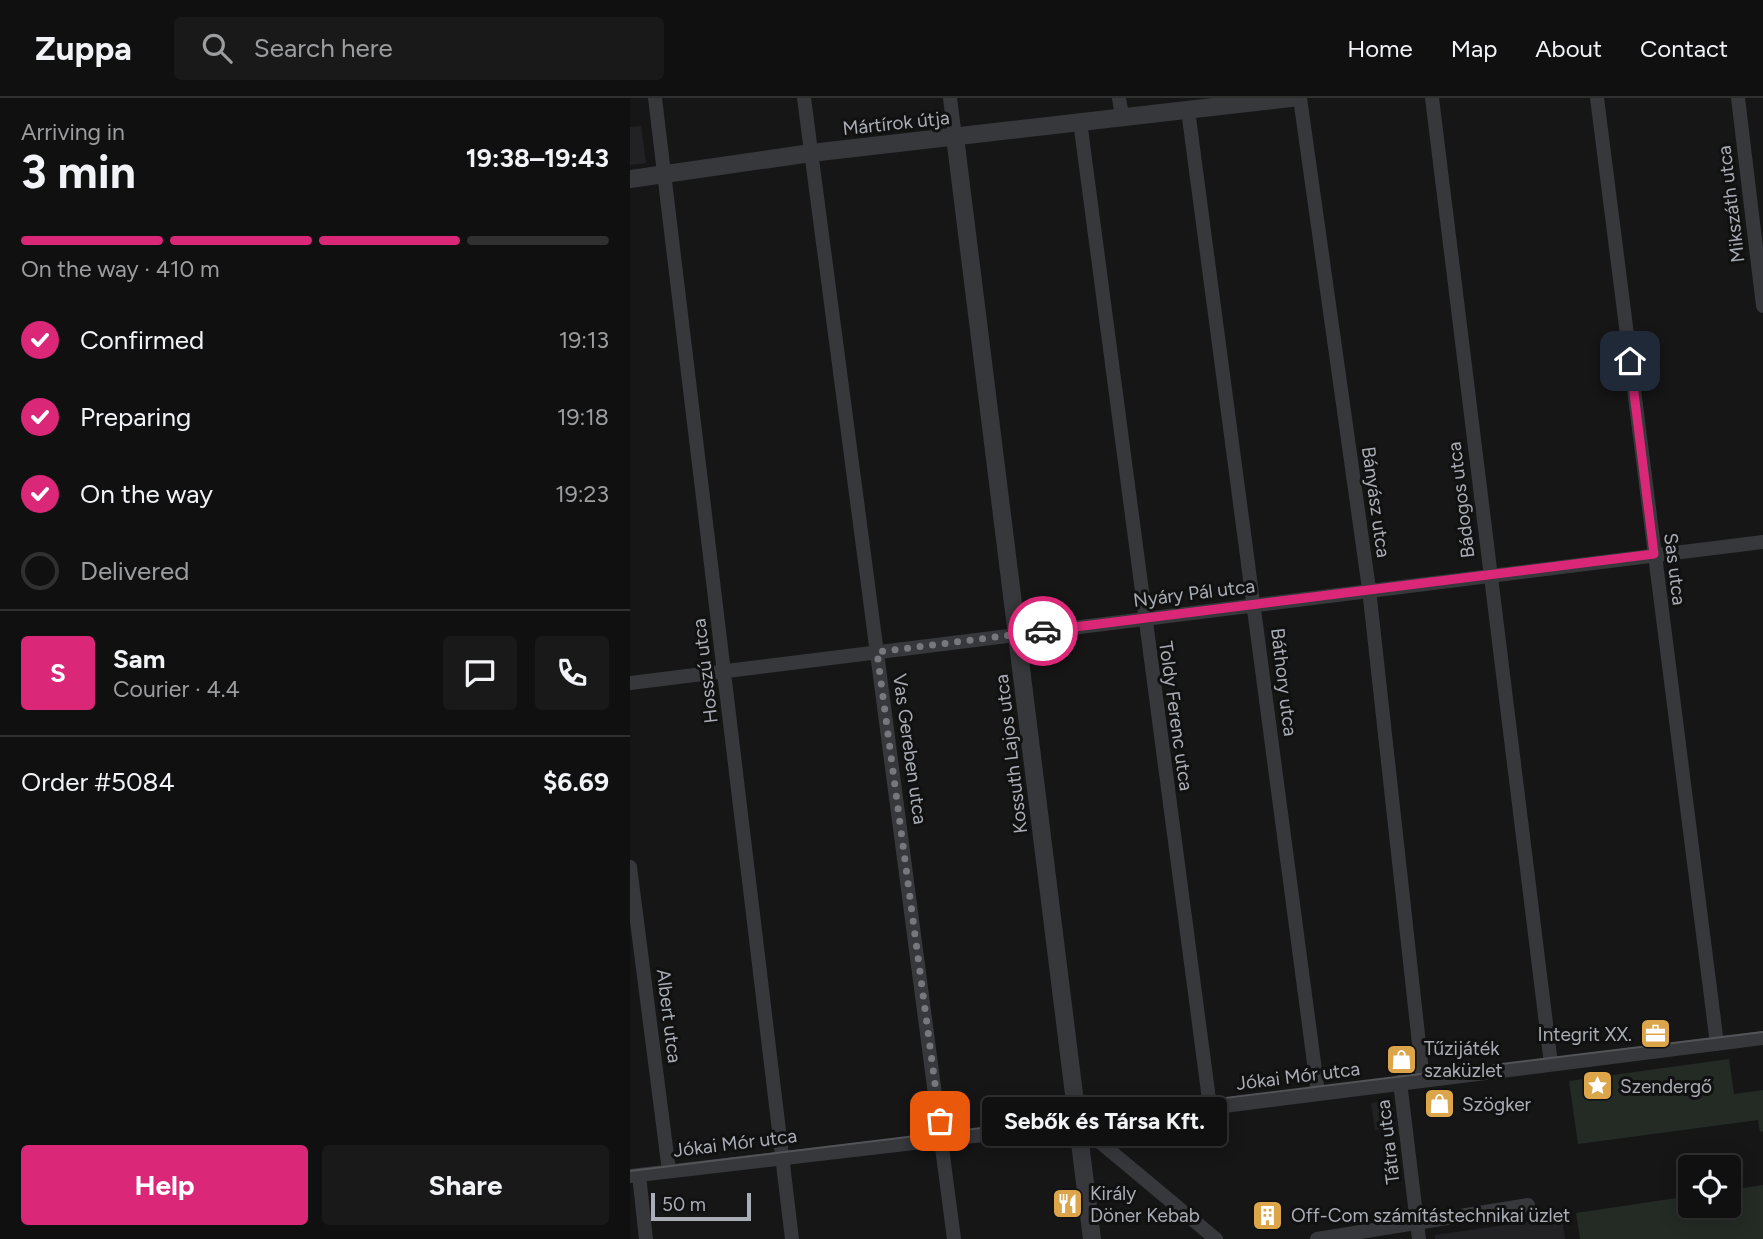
<!DOCTYPE html>
<html lang="en">
<head>
<meta charset="utf-8">
<style>
  :root { --surface:#101011; --page:#19191a; --text:#f1f3f6; --muted:#9c9d9f; --line:#303031; --accent:#db2777 }
  body { margin:0; font-family:Figtree,sans-serif; background:var(--page); color:var(--text); height:100vh; display:flex; flex-direction:column; font-size:26px; white-space:nowrap }
  * { box-sizing:border-box; margin:0 }
  p { font-size:23px; color:var(--muted) }
  .icon { flex:none; width:38px; height:38px; fill:none; stroke:currentColor; stroke-width:2; stroke-linecap:round; stroke-linejoin:round }
  .map { position:relative; flex:1; overflow:hidden }
  .sheet { display:flex; flex-direction:column; background:var(--surface); width:630px }
  .sheet>* { flex:none }
  .fabs { position:absolute; left:1048px; top:1057px; display:grid; gap:14px }
  .fabs a { display:grid; place-items:center; width:63px; height:63px; border-radius:7px; background:var(--surface); box-shadow:0 4px 18px #0003,0 0 0 2px var(--line); font-size:35px }
  .scale { position:absolute; left:21px; bottom:18px; width:100px; box-sizing:border-box; padding-left:7px; border:4px solid #a9adb5; border-top:0; font-size:19px; line-height:24px; white-space:nowrap; color:#a9adb5; -webkit-text-stroke:5px #111112; paint-order:stroke }
  .pin { position:absolute; display:grid; place-items:center; width:60px; height:60px; color:#fff; margin:-30px; border-radius:14px; box-shadow:0 4px 10px #0006 }
  .courier { position:absolute; display:grid; place-items:center; width:70px; height:70px; margin:-35px; border:5px solid #db2777; border-radius:50%; background:#fff; color:#222; box-shadow:0 2px 9px #0007 }
  .bubble { position:absolute; height:49px; border-radius:7px; background:var(--surface); box-shadow:0 4px 18px #0003,0 0 0 2px var(--line); font-size:23px; font-weight:700; line-height:49px; text-align:center }
  .overview em { font-style:normal; font-weight:700 }
  .overview div { display:flex; flex-direction:column-reverse }
  .overview { display:flex; align-items:center; justify-content:space-between; height:119px; padding:0 21px }
  h1 { font-size:46px; font-weight:700; line-height:52px }
  .bar { display:grid; grid-template-columns:repeat(4,1fr); gap:10px 7px; align-content:center; height:84px; padding:0 21px }
  .bar i { height:9px; border-radius:5px; background:var(--line) }
  .bar .current { background:var(--accent) }
  .bar p { grid-column:span 4 }
  .line { display:flex; align-items:center; gap:18px; padding:0 21px; border-top:2px solid var(--line) }
  .line div { flex:1 }
  .round { display:grid; place-items:center; flex:none; width:74px; height:74px; border-radius:7px; background:var(--page) }
  ol { padding:0 21px; list-style:none }
  li { display:flex; align-items:center; gap:21px; height:77px }
  li p { margin-inline-start:auto }
  li .icon { padding:7px; border-radius:50%; background:var(--accent); color:#fff; stroke-width:4 }
  li:last-child { color:var(--muted) }
  li i { width:38px; height:38px; border:4px solid var(--line); border-radius:50% }
  .primary-button { display:flex; gap:14px; margin-top:auto; padding:14px 21px }
  .primary-button a { flex:1; height:80px; border-radius:7px; background:var(--accent); color:#fff; font-size:28px; font-weight:700; line-height:80px; text-align:center }
  .primary-button a+a { background:var(--page); color:var(--text) }
  header { display:flex; align-items:center; gap:42px; box-sizing:border-box; height:98px; padding:0 35px; background:var(--surface); border-bottom:2px solid var(--line) }
  header strong { font-size:33px }
  nav { display:flex; gap:38px; margin-inline-start:auto; font-size:24px }
  .search { width:490px; height:63px; background:var(--page); display:flex; align-items:center; gap:18px; box-sizing:border-box; padding:0 24px; border-radius:7px; color:var(--muted); font-size:26px }
  main { display:flex; flex:1; min-height:0 }
  .map>svg:first-child { display:block }
  .built { fill:#222224 }
  .green { fill:#242b25 }
  .lines { fill:none; stroke-linecap:round; stroke-linejoin:round }
  .minor { stroke:#37383c; stroke-width:14 }
  .tertiary { stroke:#37383c; stroke-width:18 }
  .tram { stroke:#525458; stroke-width:2 }
  .done { stroke:#76787e; stroke-width:7; stroke-dasharray:0 12.6 }
  .route { stroke:#db2777; stroke-width:9 }
  .labels { text-anchor:middle; dominant-baseline:central; stroke-width:6; stroke-linejoin:round; paint-order:stroke }
  .street-label { font-size:19px; fill:#a9adb5; stroke:#111112 }
  .poi-label { font-size:19px; fill:#a9adb5; stroke:#111112; text-anchor:start }
</style>
</head>
<body>
<header>
<strong>Zuppa</strong>
<div class="search"><svg class="icon" aria-label="search" viewBox="0 0 24 24"><circle cx="10" cy="10" r="6"/><path d="M15 15l6 6"/></svg>Search here</div>
<nav><a>Home</a><a>Map</a><a>About</a><a>Contact</a></nav>
</header>
<main>
<section class="sheet">
<div class="overview"><div><h1>3 min</h1><p>Arriving in</p></div><em>19:38–19:43</em></div>
<div class="bar"><i class="current"></i><i class="current"></i><i class="current"></i><i></i><p>On the way · 410 m</p></div>
<ol>
<li><svg class="icon" aria-label="check" viewBox="0 0 24 24"><path d="M5 12l5 5 9-10"/></svg>Confirmed<p>19:13</p></li>
<li><svg class="icon" aria-label="check" viewBox="0 0 24 24"><path d="M5 12l5 5 9-10"/></svg>Preparing<p>19:18</p></li>
<li><svg class="icon" aria-label="check" viewBox="0 0 24 24"><path d="M5 12l5 5 9-10"/></svg>On the way<p>19:23</p></li>
<li><i></i>Delivered</li>
</ol>
<div class="line" style="height:126px"><b class="round" style="background:var(--accent);color:#fff">S</b><div><b>Sam</b><p>Courier · 4.4</p></div><a class="round"><svg class="icon" aria-label="chat" viewBox="0 0 24 24"><path d="M4 5h16v11H9l-5 4z"/></svg></a><a class="round"><svg class="icon" aria-label="phone" viewBox="0 0 24 24"><path d="M5 4h4l2 5-3 2q2 4 5 5l2-3 5 2v4C11 20 4 13 5 4z"/></svg></a></div>
<div class="line" style="height:91px"><div>Order #5084</div><b>$6.69</b></div>
<div class="primary-button"><a>Help</a><a>Share</a></div>
</section>
<div class="map">
<svg width="1133" height="1141" viewBox="0 0 1133 1141">
  <rect width="100%" height="100%" fill="#161617"/>
  <path class="built" d="M11,28L16,65L0,67V29Z
    M762,1002L766,1029L745,1032L741,1005Z
    M932,1119L935,1141H805V1137Z"/>
  <path class="green" d="M1099,961L1104,996L1133,992V1033L1130,1034L1128,1022L948,1046L939,983Z
    M1133,1087V1141H950L946,1115L1060,1098V1108H1099V1092Z"/>
  <g class="lines">
    <path class="minor" d="M25,0L162,1141
      M174,0L324,1141
      M320,0L325,39
      M489,0L492,18
      M670,0L739,491L793,982
      M802,0L921,966
      M967,0L1087,946
      M1108,0L1133,208
      M558,12L688,995
      M450,23L580,1009
      M0,585L1133,444
      M0,769L39,1073
      M770,984L789,1141
      M447,1025L586,1141
      M9,1077L16,1141
      M0,1078L491,1021L1133,940
      M687,1141L898,1107"/>
    <path class="tertiary" d="M325,39L462,1141
      M0,81L181,55L661,0"/>
    <path class="tram" d="M0,1073L1133,934"/>
  </g>
  <g class="lines">
    <path class="done" d="M310,1023L247,554L413,533"/>
    <path class="route" d="M413,533L1024,456L1000,263"/>
  </g>
  <defs>
    <symbol id="office-square" viewBox="-11 -11 22 22"><rect x="-9" y="-9" width="18" height="18" rx="4" fill="#dca549" stroke="#111112"/><path d="M-6-3h4V-5.5h4V-3h4V5H-6ZM-1-4.5V-3h2v-1.5ZM-6 0V1H6V0Z" fill="#fff"/></symbol>
    <symbol id="shop-square" viewBox="-11 -11 22 22"><rect x="-9" y="-9" width="18" height="18" rx="4" fill="#dca549" stroke="#111112"/><path d="M-5-2.5h2.3a2.7 3.5 0 0 1 5.4 0H5L5.5 6h-11ZM-1.5-2.5h3a1.5 2.3 0 0 0-3 0Z" fill="#fff"/></symbol>
    <symbol id="sight-square" viewBox="-11 -11 22 22"><rect x="-9" y="-9" width="18" height="18" rx="4" fill="#dca549" stroke="#111112"/><path d="M0-6L1.8-2.2L6-1.7L2.9 1.2L3.7 5.4L0 3.3L-3.7 5.4L-2.9 1.2L-6-1.7L-1.8-2.2Z" fill="#fff"/></symbol>
    <symbol id="restaurant-square" viewBox="-11 -11 22 22"><rect x="-9" y="-9" width="18" height="18" rx="4" fill="#dca549" stroke="#111112"/><path d="M-5-6h1v4h1v-4h1v4h1v-4h1v5L-1.5 .5V6h-2V.5L-5-1ZM5-6V6H3V1.5H1.5Q1.5-4 5-6Z" fill="#fff"/></symbol>
    <symbol id="building-square" viewBox="-11 -11 22 22"><rect x="-9" y="-9" width="18" height="18" rx="4" fill="#dca549" stroke="#111112"/><path d="M-4-6H4V6H1V3H-1V6H-4ZM-2.5-4.3h1.7v1.8h-1.7ZM.8-4.3h1.7v1.8H.8ZM-2.5-1h1.7V.8h-1.7ZM.8-1h1.7V.8H.8Z" fill="#fff"/></symbol>
  </defs>
  <g fill-rule="evenodd">
    <use href="#office-square" x="1008" y="918" width="35" height="35"/>
    <use href="#shop-square" x="754" y="944" width="35" height="35"/>
    <use href="#sight-square" x="950" y="970" width="35" height="35"/>
    <use href="#shop-square" x="792" y="988" width="35" height="35"/>
    <use href="#restaurant-square" x="420" y="1088" width="35" height="35"/>
    <use href="#building-square" x="620" y="1100" width="35" height="35"/>
  </g>
  <g class="labels">
    <g class="street-label">
      <text transform="translate(266 25) rotate(-6)">Mártírok útja</text>
      <text transform="translate(1101 106) rotate(-97)">Mikszáth utca</text>
      <text transform="translate(831 402) rotate(-97)">Bádogos utca</text>
      <text transform="translate(746 404) rotate(82)">Bányász utca</text>
      <text transform="translate(1045 471) rotate(83)">Sas utca</text>
      <text transform="translate(564 495) rotate(-7)">Nyáry Pál utca</text>
      <text transform="translate(75 573) rotate(-97)">Hosszú utca</text>
      <text transform="translate(654 584) rotate(83)">Báthory utca</text>
      <text transform="translate(546 618) rotate(82)">Toldy Ferenc utca</text>
      <text transform="translate(280 651) rotate(82)">Vas Gereben utca</text>
      <text transform="translate(381 656) rotate(-97)">Kossuth Lajos utca</text>
      <text transform="translate(39 918) rotate(83)">Albert utca</text>
      <text transform="translate(668 978) rotate(-7)">Jókai Mór utca</text>
      <text transform="translate(758 1044) rotate(-97)">Tátra utca</text>
      <text transform="translate(105 1045) rotate(-7)">Jókai Mór utca</text>
    </g>
    <g class="poi-label">
      <text x="1002" y="936" text-anchor="end">Integrit XX.</text>
      <text x="794" y="950">Tűzijáték<tspan x="794" dy="22">szaküzlet</tspan></text>
      <text x="990" y="988">Szendergő</text>
      <text x="832" y="1006">Szögker</text>
      <text x="460" y="1095">Király<tspan x="460" dy="22">Döner Kebab</tspan></text>
      <text x="661" y="1117">Off-Com számítástechnikai üzlet</text>
    </g>
  </g>
</svg>
<div class="fabs">
<a><svg class="icon" aria-label="locate" viewBox="0 0 24 24"><circle cx="12" cy="12" r="6"/><path d="M12 2v4M12 18v4M2 12h4M18 12h4"/></svg></a>
</div>
<div class="scale">50 m</div>
<div class="pin" style="left:310px;top:1023px;background:#ea580c"><svg class="icon" aria-label="bag" viewBox="0 0 24 24"><path d="M5 8h14l-1 12H6zM9 8a3 3 0 0 1 6 0"/></svg></div>
<div class="pin" style="left:1000px;top:263px;background:#1f2937"><svg class="icon" aria-label="home" viewBox="0 0 24 24"><path d="M3 11l9-7 9 7M6 9v11h12V9"/></svg></div>
<div class="courier" style="left:413px;top:533px"><svg class="icon" aria-label="car" viewBox="0 0 24 24"><path d="M5 17H2v-5l4-1 3-4h7l3 4 3 1v5h-3M9 17h6M6 11h13"/><circle cx="7" cy="17" r="2"/><circle cx="17" cy="17" r="2"/></svg></div>
<div class="bubble" style="left:352px;top:999px;width:245px">Sebők és Társa Kft.</div>
</div>
</main>
</body>
</html>
